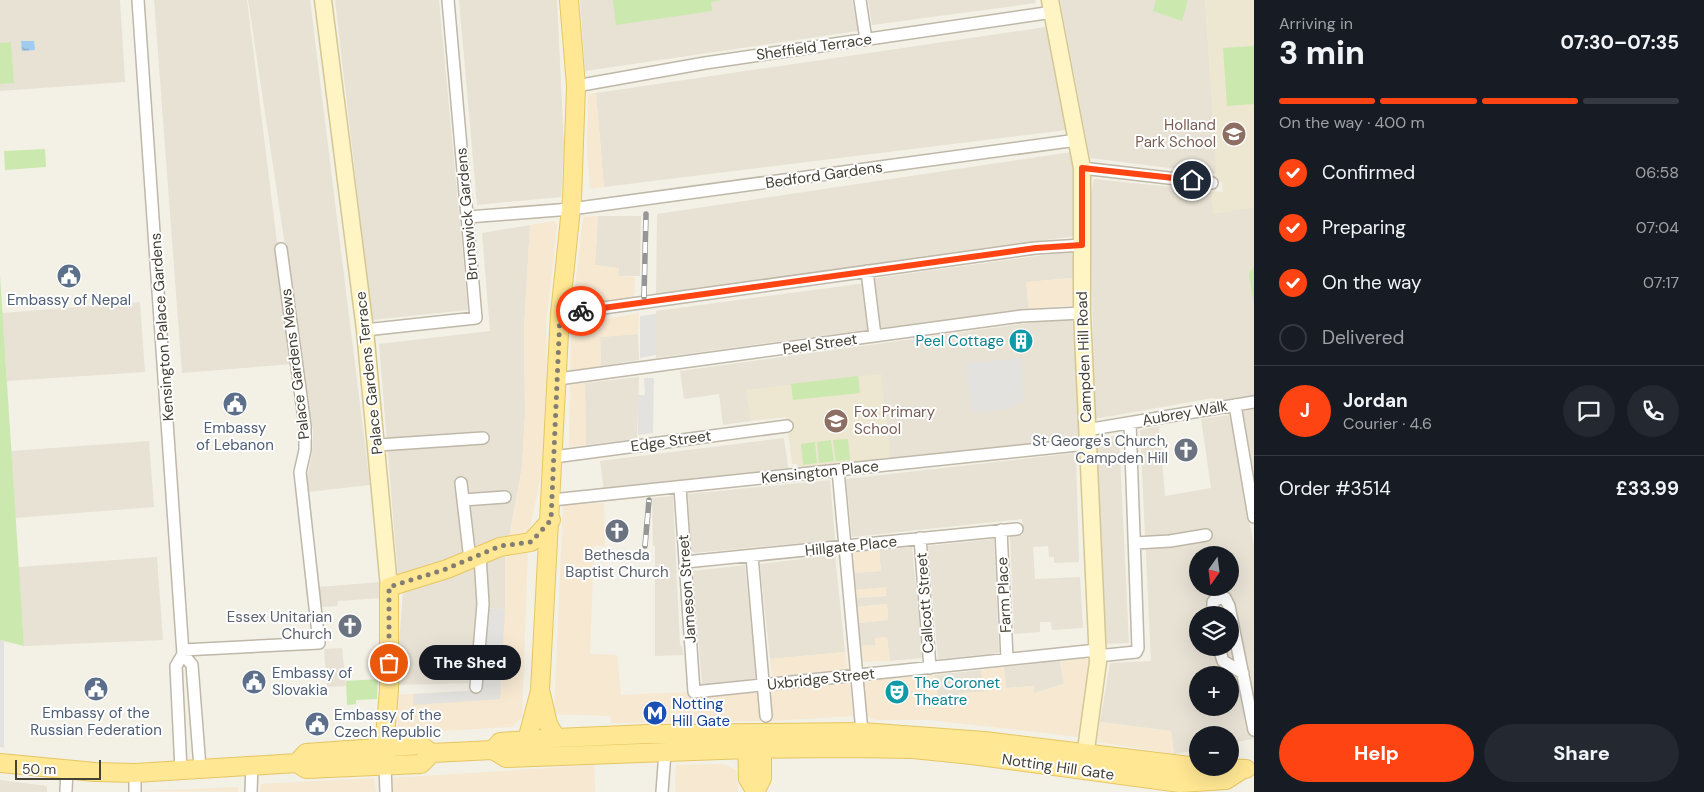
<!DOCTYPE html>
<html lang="en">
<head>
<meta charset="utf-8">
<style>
  :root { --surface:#171b24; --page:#242831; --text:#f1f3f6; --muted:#9ea1a6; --line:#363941; --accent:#fe4413 }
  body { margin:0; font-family:"DM Sans",sans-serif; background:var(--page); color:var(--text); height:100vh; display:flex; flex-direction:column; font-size:19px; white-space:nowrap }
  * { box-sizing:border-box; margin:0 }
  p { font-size:16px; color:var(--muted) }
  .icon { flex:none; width:28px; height:28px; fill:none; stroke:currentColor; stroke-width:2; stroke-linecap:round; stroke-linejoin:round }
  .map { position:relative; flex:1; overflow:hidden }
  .side { display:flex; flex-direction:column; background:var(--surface); width:450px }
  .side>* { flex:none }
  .needle { width:32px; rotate:194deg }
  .buttons { position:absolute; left:1189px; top:546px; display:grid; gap:10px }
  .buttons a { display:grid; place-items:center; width:50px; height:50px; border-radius:50%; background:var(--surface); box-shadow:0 5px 20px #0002; font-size:25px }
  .scale { position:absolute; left:15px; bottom:12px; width:86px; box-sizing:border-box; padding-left:5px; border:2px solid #464135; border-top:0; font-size:14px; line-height:18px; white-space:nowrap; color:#464135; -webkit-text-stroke:4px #fff; paint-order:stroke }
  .pin { position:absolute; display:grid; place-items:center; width:42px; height:42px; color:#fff; margin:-21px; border:2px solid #fff; border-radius:50%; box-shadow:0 1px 5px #0007 }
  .courier { position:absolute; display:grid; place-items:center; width:50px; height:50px; margin:-25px; border:4px solid #fe4413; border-radius:50%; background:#fff; color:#222; box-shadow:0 1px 6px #0007 }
  .bubble { position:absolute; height:35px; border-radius:18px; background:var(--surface); box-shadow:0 5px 20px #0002; font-size:16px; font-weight:800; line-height:35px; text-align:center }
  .summary em { font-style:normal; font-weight:800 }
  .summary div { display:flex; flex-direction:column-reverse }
  .summary { display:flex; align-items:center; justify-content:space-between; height:85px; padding:0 25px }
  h1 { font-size:32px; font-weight:800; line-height:38px }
  .bar { display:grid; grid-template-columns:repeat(4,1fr); gap:8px 5px; align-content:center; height:60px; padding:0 25px }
  .bar i { height:6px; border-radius:4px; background:var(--line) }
  .bar .on { background:var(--accent) }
  .bar p { grid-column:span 4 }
  .line { display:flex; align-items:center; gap:12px; padding:0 25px; border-top:1px solid var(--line) }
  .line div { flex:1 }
  .round { display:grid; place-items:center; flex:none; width:52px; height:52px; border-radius:26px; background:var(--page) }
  ol { padding:0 25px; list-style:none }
  li { display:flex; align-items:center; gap:15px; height:55px }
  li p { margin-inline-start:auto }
  li .icon { padding:5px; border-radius:50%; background:var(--accent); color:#fff; stroke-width:4 }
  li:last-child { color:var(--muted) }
  li i { width:28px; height:28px; border:2px solid var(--line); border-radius:50% }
  .action { display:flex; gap:10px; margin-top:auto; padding:10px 25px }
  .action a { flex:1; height:58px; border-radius:30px; background:var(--accent); color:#fff; font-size:20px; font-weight:800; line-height:58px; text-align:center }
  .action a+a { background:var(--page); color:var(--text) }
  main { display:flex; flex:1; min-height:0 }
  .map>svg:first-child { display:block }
  .residential { fill:#e7e2d4; fill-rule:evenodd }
  .commercial { fill:#f6e8d1 }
  .education { fill:#ede6d0 }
  .green { fill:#cbe9ae }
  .parking { fill:#e4e2de }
  .water { fill:url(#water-ripples) }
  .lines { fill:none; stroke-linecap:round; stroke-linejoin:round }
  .street-casing { stroke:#bfb8a8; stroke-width:14 }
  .secondary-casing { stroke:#d4c795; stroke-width:19 }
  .primary-casing { stroke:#e6c662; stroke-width:20 }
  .street { stroke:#fff; stroke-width:11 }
  .secondary { stroke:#fff4c4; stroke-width:16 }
  .primary { stroke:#ffe793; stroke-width:18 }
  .rail-casing { stroke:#969696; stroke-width:5.5 }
  .rail { stroke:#fff; stroke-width:4; stroke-dasharray:11; stroke-linecap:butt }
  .done { stroke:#837e73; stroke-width:5; stroke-dasharray:0 9 }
  .route { stroke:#fe4413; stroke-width:6 }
  .labels { text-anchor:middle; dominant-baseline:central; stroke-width:4; stroke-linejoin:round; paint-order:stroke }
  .street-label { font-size:15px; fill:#464135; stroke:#fff }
  .education-label { font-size:15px; fill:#785e54; stroke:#fff; text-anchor:end }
  .service-label { font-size:15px; fill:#4e5e75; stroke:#fff }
  .culture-label { font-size:15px; fill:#0d838f; stroke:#fff; text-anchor:end }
  .worship-label { font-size:15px; fill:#5b616d; stroke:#fff; text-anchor:end }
  .transit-label { font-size:15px; fill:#164399; stroke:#fff; text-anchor:start }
</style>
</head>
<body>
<main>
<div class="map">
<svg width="1254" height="792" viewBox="0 0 1254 792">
  <defs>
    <pattern id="water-ripples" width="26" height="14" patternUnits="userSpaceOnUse" patternTransform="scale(1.25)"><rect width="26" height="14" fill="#a1ccf1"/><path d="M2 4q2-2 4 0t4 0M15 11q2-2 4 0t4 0" fill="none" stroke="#85a7c4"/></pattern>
  </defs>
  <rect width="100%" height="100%" fill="#f3f0e6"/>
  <path class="residential" d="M0,0H120L125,82L0,91Z
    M154,0H247L292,364L182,373Z
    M248,0H310L370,485L308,492L307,478L312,454L313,431Z
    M335,0H439L468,310L372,320Z
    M459,0H557L564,146L561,197L477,205Z
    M580,0H852L858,31L585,71Z
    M868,0H1035L1036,3L872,25Z
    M1060,0H1205L1217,174L1090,158Z
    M1046,27L1067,130L604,187L596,93Z
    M1072,152L1077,176L1075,236L656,295L657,214Z
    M1094,179L1211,191L1214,213L1254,207V396L1223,401L1213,398L1095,419L1090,200Z
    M598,216H641L640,276H618L619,268L595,265Z
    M530,225L524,330L525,414L522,467L509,537L398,577L379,344L490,331L482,233Z
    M1073,251V278L1026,282L1029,309L876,329L870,279Z
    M866,283L872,329L656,358V311Z
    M140,302L145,372L7,381L2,313Z
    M1072,317L1082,438L891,460L747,390L751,421L723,425L719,394L684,399L680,371Z
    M638,334L639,360L601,366L600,337Z
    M639,377L637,439L586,445L585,383Z
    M1254,409V483L1239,412Z
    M1230,415L1254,546V739L1230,743V735H1198L1197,750L1174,754L1171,731L1100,722L1110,663L1151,661L1140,430L1159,426L1165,496L1211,488L1201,419ZM1198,555H1230V588H1198ZM1198,615H1230V648H1198ZM1198,675H1230V708H1198Z
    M1119,435L1129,643L1104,644L1095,440Z
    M784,438L789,473L604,492L600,461Z
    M149,441L154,507L15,518L11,451Z
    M1076,453L1079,562L1054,563V557H1049L1048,546L1033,547L1035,579L1080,577L1083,628L1052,630L1051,622H1040V632L1014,634L1010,535H1023L1022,519L852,537L846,479Z
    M830,480L835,539L833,540L694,553L691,550L688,494Z
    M673,496L680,646H682L683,655L655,656V546H653L652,498Z
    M994,539L999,653L938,659L928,546Z
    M912,547L923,658L890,661L887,638L875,639V645L861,646L858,623L888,620L887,604L857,607L856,598L886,596V588L855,590L854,573L881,571L879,550Z
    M505,552V610L480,607L474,683L396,685L403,590L484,566L492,558Z
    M835,555L845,652L770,659L760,564Z
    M157,557L163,640L24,646L18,567Z
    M745,565L757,680L702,685L693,571Z
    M380,582L381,598L338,601L337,606L322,607L319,587Z
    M342,648L346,686L327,687L324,649Z
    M1060,661L1064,684L1034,693L1033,686L1006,688L1004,667Z
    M981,670L984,692L960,693L961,701H938L935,675Z
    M0,780L47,786V792H0Z"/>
  <path class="commercial" d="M596,93L604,187L590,189L587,151L588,94Z
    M598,216L595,265L619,268L618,276L635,277L634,299L573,305L583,217Z
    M554,221L557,226L546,324L548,444L528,536L509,537L522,467L525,414L524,330L530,225Z
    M1073,278V305L1029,309L1026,282Z
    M639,313L638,334L600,337L601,366L570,371L572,320H600Z
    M585,383L586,445L569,447L570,385Z
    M604,503L605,546H594L590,654L617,655L621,695L760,689L762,721L611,723L610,716L554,714L563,505Z
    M528,548L522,717L512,727L406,733L398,726L396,695L482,690L505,609V552Z
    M879,550L881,571L854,573L852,552Z
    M886,587V595L856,598L855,590Z
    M887,604L888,620L858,623L857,607Z
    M887,637L890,661L863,662L861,646L875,645V638Z
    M845,652L847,669L772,677L770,659Z
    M1087,658L1089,672L1079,737L930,720H876L870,718L866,713L865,681L935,675L938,701H960L959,693L984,692L981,670L1004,667L1006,688L1034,686V693L1064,684L1060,661Z
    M849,682L853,716L771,721L768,691Z
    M1100,722L1171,731L1174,754L1097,742Z
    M725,764L737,771L738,792H675L676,765Z
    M594,765L595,792H393L392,778Z
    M374,778L376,792H260L261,784Z
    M238,787V792L139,791Z"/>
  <path class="education" d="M1205,0H1254V207L1213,214L1211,191L1223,192L1222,182L1217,183Z
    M881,374L891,460L801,469L797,464H792L786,417L751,421L746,390Z"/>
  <path class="green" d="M613,0H723L711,2L712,11L616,25Z
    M1156,0H1188L1182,21L1153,11Z
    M11,42L14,83L0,84V43Z
    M1254,46V104L1227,106L1223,48Z
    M45,149L46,167L5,170L4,151Z
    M1254,267V306L1249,275L1250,271Z
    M0,275L24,646L0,640Z
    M858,376L860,393L793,400L791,384Z
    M848,439L850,460L836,461L833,440Z
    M831,440L834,461L819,463L817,442Z
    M815,442L817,463L803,465L801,444Z
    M378,679L377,699L356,700V704L347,705L346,681Z"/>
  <path class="parking" d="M656,314V355L640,358V316Z
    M1020,358L1024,402L1013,404V408L971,413L966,363Z
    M644,378H654L653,433L638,435V395H645Z
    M488,608L505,610L500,699L414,705L413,694L480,690Z
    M0,640L4,641V748L0,747Z"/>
  <path class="water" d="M21,41H34L35,50L22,51Z"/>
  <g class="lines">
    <defs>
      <path id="street" d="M138,0L183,654L192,665L200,768
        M860,0L866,40
        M576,86L705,63L1053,12
        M1082,168L1212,183
        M468,217L571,209L1077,140
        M867,271L875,336
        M560,314L1035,248L1082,245
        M365,330L476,318L448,0
        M558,379L1022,316L1082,313
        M1235,405L1254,517
        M1086,430L1254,402
        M378,445L483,438
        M554,457L787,426
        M838,470L862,732
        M461,483L463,500
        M680,487L694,692L1097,650
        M552,500L1087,444
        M1001,530L1007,659
        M920,538L930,668
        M1135,543L1170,541L1206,535
        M752,556L766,716
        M470,560L463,500L505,497
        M685,562L1017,529
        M1213,615V602L1216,599L1225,598L1229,606L1254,730
        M1219,648L1223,661L1243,673
        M183,650L319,643L300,472L305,450V426L281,249
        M1097,656L1136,652L1138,648L1130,423
        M476,687L483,604L480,556
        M385,766L386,792
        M181,770L176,666L183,654
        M135,773V792
        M66,790L67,770
        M251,792L252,764
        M662,792L665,752"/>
      <path id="secondary" d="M323,0L365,330L389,587
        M1050,0L1082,168V313L1098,662L1085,757L1089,765"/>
      <path id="primary" d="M541,694L548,724L556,738
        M747,738L748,779L755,790
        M493,750L500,742L556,738L648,734L862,732L984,741L1198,767
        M520,757L527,740L540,691L560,314L572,199L576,86L569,0
        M385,759L384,748L389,690V587L447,569L500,547L531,542L551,520
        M0,763L95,772L135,773L297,763L306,769L421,764L432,753
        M297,763L306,753L420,745L432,753L493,750L506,758L748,749L849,748L913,749L972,755L1180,783L1226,780L1243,769
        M1216,768L1246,769
        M755,792L762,778V739"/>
    </defs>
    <use href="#street" class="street-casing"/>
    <use href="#secondary" class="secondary-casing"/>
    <use href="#primary" class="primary-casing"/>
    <use href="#street" class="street"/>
    <use href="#secondary" class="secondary"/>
    <use href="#primary" class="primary"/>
    <defs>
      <path id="rail" d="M644,297L646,214
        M645,546L649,500"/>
    </defs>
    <use href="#rail" class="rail-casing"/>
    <use href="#rail" class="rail"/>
  </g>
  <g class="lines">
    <path class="done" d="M389,663V587L446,569L500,546L531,542L551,520L560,314L581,311"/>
    <path class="route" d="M581,311L1036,248L1082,245V168L1192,180"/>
  </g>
  <defs>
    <symbol id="school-disc" viewBox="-11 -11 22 22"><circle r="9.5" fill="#8d6e63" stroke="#fff"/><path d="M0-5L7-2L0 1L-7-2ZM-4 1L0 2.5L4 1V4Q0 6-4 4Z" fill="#fff"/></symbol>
    <symbol id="civic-disc" viewBox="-11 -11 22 22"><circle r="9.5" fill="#5c6f8a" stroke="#fff"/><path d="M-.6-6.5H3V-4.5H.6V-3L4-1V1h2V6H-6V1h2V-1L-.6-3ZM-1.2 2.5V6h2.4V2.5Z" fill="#fff"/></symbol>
    <symbol id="building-disc" viewBox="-11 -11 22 22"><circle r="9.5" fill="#0f9aa8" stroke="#fff"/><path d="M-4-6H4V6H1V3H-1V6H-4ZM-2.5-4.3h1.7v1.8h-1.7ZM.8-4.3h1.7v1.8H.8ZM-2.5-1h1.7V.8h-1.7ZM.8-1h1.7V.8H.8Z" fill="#fff"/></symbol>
    <symbol id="church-disc" viewBox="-11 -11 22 22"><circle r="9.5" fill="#6b7280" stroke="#fff"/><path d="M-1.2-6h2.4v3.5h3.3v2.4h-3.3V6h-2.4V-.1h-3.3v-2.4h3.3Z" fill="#fff"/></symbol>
    <symbol id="theatre-disc" viewBox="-11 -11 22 22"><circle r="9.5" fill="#0f9aa8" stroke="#fff"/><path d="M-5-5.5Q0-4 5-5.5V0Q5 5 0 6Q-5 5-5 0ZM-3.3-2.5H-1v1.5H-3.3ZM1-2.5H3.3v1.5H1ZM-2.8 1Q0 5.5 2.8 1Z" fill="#fff"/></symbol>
    <symbol id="metro-disc" viewBox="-11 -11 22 22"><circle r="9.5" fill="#1a4fb4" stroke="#fff"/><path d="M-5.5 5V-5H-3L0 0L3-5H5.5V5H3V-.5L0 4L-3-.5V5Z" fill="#fff"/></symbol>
  </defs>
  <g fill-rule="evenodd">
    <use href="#school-disc" x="1220" y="120" width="28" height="28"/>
    <use href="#civic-disc" x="55" y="262" width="28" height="28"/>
    <use href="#building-disc" x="1007" y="327" width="28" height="28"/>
    <use href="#civic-disc" x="221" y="390" width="28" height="28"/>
    <use href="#school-disc" x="822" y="407" width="28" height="28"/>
    <use href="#church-disc" x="1172" y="436" width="28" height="28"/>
    <use href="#church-disc" x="603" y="517" width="28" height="28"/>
    <use href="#church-disc" x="336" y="612" width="28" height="28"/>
    <use href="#civic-disc" x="240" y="668" width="28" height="28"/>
    <use href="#civic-disc" x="82" y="675" width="28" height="28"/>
    <use href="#theatre-disc" x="883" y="678" width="28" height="28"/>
    <use href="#metro-disc" x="641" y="699" width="28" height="28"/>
    <use href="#civic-disc" x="303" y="710" width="28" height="28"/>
  </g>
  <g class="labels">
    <g class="street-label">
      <text transform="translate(814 47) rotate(-8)">Sheffield Terrace</text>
      <text transform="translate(824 175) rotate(-8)">Bedford Gardens</text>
      <text transform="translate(467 214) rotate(-95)">Brunswick Gardens</text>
      <text transform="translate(162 327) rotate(-94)">Kensington Palace Gardens</text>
      <text transform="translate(820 344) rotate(-8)">Peel Street</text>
      <text transform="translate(1084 357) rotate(-92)">Campden Hill Road</text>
      <text transform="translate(295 364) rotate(-97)">Palace Gardens Mews</text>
      <text transform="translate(369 373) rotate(-96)">Palace Gardens Terrace</text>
      <text transform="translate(1185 413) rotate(-10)">Aubrey Walk</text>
      <text transform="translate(671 441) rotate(-8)">Edge Street</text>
      <text transform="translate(820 472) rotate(-6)">Kensington Place</text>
      <text transform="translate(851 546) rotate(-6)">Hillgate Place</text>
      <text transform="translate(687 589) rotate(-94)">Jameson Street</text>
      <text transform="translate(1004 595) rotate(-93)">Farm Place</text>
      <text transform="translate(925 603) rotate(-94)">Callcott Street</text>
      <text transform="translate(821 679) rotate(-6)">Uxbridge Street</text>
      <text transform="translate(1058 767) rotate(8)">Notting Hill Gate</text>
    </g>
    <g class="education-label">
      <text x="1216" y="125">Holland<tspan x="1216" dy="17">Park School</tspan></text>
      <text x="854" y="412" text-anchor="start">Fox Primary<tspan x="854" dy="17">School</tspan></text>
    </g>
    <g class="service-label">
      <text x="69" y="300">Embassy of Nepal</text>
      <text x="235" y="428">Embassy<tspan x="235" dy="17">of Lebanon</tspan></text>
      <text x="272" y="673" text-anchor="start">Embassy of<tspan x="272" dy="17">Slovakia</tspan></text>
      <text x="96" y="713">Embassy of the<tspan x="96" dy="17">Russian Federation</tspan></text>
      <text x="334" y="715" text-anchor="start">Embassy of the<tspan x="334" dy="17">Czech Republic</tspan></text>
    </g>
    <g class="culture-label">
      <text x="1004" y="341">Peel Cottage</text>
      <text x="914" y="683" text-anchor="start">The Coronet<tspan x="914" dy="17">Theatre</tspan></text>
    </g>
    <g class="worship-label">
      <text x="1168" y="441">St George's Church,<tspan x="1168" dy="17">Campden Hill</tspan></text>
      <text x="617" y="555" text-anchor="middle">Bethesda<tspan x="617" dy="17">Baptist Church</tspan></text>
      <text x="332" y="617">Essex Unitarian<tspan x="332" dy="17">Church</tspan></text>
    </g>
    <g class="transit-label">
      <text x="672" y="704">Notting<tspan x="672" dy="17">Hill Gate</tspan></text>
    </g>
  </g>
</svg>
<div class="buttons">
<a><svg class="needle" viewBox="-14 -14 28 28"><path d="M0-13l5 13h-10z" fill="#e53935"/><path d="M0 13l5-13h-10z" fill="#9ea1a6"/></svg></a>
<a><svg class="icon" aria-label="layers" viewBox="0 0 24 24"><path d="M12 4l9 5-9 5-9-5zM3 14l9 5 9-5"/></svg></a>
<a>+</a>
<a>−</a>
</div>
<div class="scale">50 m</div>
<div class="pin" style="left:389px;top:663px;background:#ea580c"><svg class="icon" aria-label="bag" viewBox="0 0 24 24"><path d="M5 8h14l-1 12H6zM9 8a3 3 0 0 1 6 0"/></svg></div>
<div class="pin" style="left:1192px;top:180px;background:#1f2937"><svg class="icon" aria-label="home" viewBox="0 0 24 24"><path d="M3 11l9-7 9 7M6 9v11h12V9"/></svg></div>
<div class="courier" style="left:581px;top:311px"><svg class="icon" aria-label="bike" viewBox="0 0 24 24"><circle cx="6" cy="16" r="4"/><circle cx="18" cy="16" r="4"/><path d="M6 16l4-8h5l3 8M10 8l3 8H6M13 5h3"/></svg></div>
<div class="bubble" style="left:419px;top:645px;width:102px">The Shed</div>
</div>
<section class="side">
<div class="summary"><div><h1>3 min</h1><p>Arriving in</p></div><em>07:30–07:35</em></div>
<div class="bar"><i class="on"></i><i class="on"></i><i class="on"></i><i></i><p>On the way · 400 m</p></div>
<ol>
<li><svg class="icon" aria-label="check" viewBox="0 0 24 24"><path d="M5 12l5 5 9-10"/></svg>Confirmed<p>06:58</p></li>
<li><svg class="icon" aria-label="check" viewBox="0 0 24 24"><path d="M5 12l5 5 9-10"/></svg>Preparing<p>07:04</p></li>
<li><svg class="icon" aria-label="check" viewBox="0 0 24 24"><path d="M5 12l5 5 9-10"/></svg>On the way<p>07:17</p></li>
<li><i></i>Delivered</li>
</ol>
<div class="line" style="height:90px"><b class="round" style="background:var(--accent);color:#fff">J</b><div><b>Jordan</b><p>Courier · 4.6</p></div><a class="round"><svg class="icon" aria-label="chat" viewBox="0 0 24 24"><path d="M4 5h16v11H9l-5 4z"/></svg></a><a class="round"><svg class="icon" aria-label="phone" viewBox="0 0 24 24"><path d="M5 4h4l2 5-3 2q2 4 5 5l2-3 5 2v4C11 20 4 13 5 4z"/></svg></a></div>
<div class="line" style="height:65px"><div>Order #3514</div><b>£33.99</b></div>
<div class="action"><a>Help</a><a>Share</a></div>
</section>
</main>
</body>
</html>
